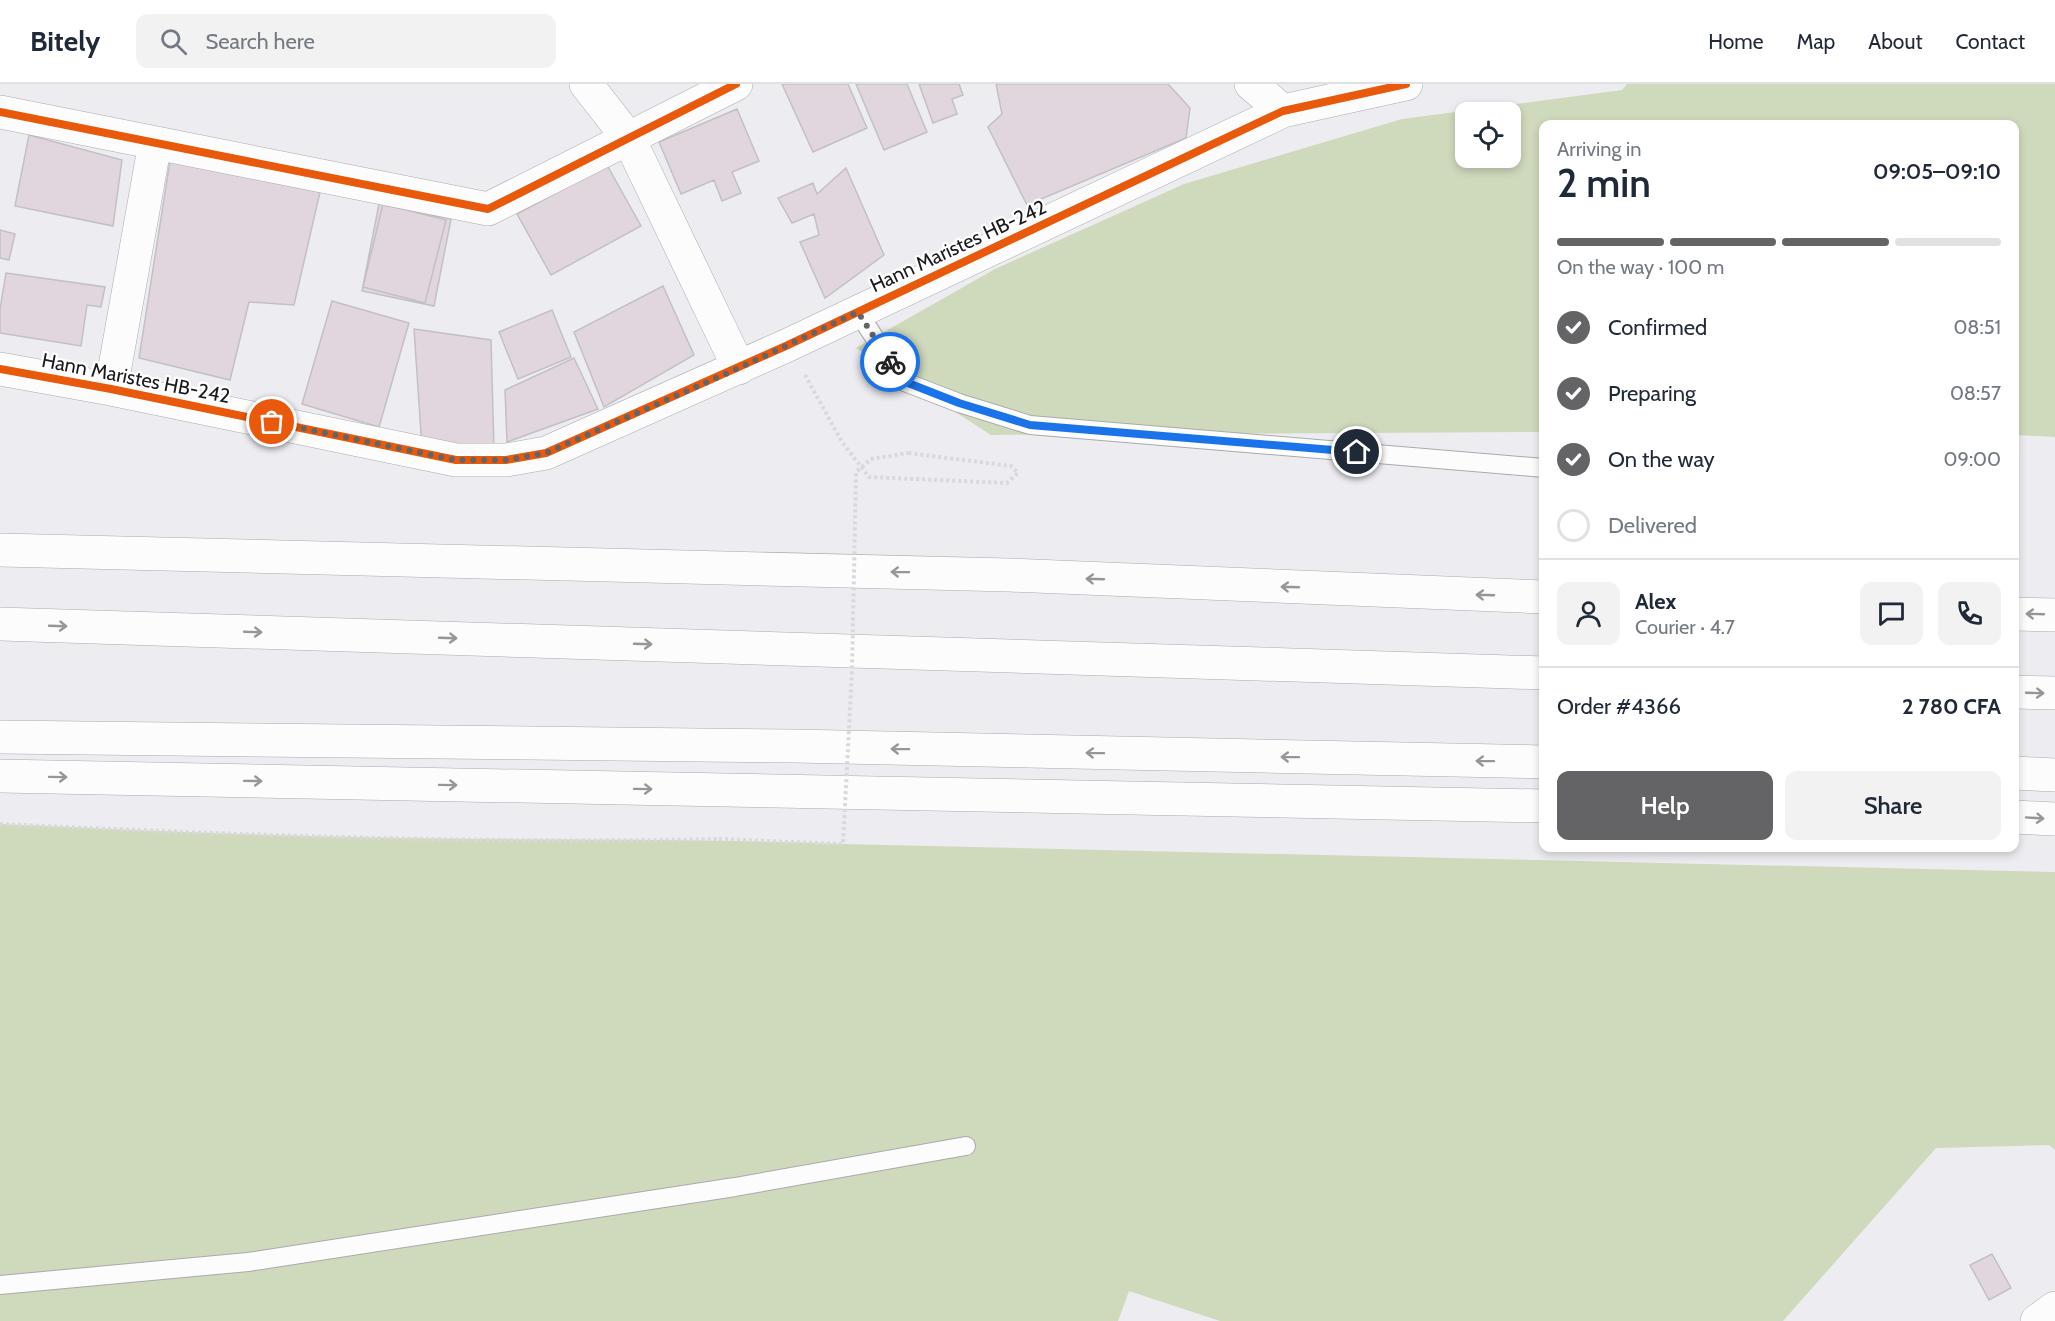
<!DOCTYPE html>
<html lang="en">
<head>
<meta charset="utf-8">
<style>
  :root { --surface:#fff; --page:#f2f2f3; --text:#1f2937; --muted:#747a83; --line:#e0e1e3; --accent:#646467 }
  body { margin:0; font-family:Cabin,sans-serif; background:var(--page); color:var(--text); height:100vh; display:flex; flex-direction:column; font-size:22px; white-space:nowrap }
  * { box-sizing:border-box; margin:0 }
  p { font-size:20px; color:var(--muted) }
  .icon { flex:none; width:33px; height:33px; fill:none; stroke:currentColor; stroke-width:2; stroke-linecap:round; stroke-linejoin:round }
  .map { position:relative; flex:1; overflow:hidden }
  .details { position:absolute; left:1539px; top:36px; width:480px; height:732px; display:flex; flex-direction:column; background:var(--surface); border-radius:12px; box-shadow:0 3px 9px #0003 }
  .details>* { flex:none }
  .controls { position:absolute; left:1455px; top:18px; display:grid; gap:12px }
  .controls a { display:grid; place-items:center; width:66px; height:66px; border-radius:12px; background:var(--surface); box-shadow:0 3px 9px #0003; font-size:30px }
  .pin { position:absolute; display:grid; place-items:center; width:51px; height:51px; color:#fff; margin:-26px; border:3px solid #fff; border-radius:50%; box-shadow:0 2px 6px #0007 }
  .courier { position:absolute; display:grid; place-items:center; width:60px; height:60px; margin:-30px; border:4px solid #1a73e8; border-radius:50%; background:#fff; color:#222; box-shadow:0 2px 8px #0007 }
  .summary em { font-style:normal; font-weight:600 }
  .summary div { display:flex; flex-direction:column-reverse }
  .summary { display:flex; align-items:center; justify-content:space-between; height:102px; padding:0 18px }
  h1 { font-size:39px; font-weight:600; line-height:45px }
  .bar { display:grid; grid-template-columns:repeat(4,1fr); gap:9px 6px; align-content:center; height:72px; padding:0 18px }
  .bar i { height:8px; border-radius:4px; background:var(--line) }
  .bar .current { background:var(--accent) }
  .bar p { grid-column:span 4 }
  .line { display:flex; align-items:center; gap:15px; padding:0 18px; border-top:2px solid var(--line) }
  .line div { flex:1 }
  .round { display:grid; place-items:center; flex:none; width:63px; height:63px; border-radius:12px; background:var(--page) }
  ol { padding:0 18px; list-style:none }
  li { display:flex; align-items:center; gap:18px; height:66px }
  li p { margin-inline-start:auto }
  li .icon { padding:6px; border-radius:50%; background:var(--accent); color:#fff; stroke-width:4 }
  li:last-child { color:var(--muted) }
  li i { width:33px; height:33px; border:3px solid var(--line); border-radius:50% }
  .cta { display:flex; gap:12px; margin-top:auto; padding:12px 18px }
  .cta a { flex:1; height:69px; border-radius:12px; background:var(--accent); color:#fff; font-size:24px; font-weight:600; line-height:69px; text-align:center }
  .cta a+a { background:var(--page); color:var(--text) }
  header { display:flex; align-items:center; gap:36px; box-sizing:border-box; height:84px; padding:0 30px; background:var(--surface); border-bottom:2px solid var(--line) }
  header strong { font-size:28px }
  nav { display:flex; gap:33px; margin-inline-start:auto; font-size:21px }
  .search { width:420px; height:54px; background:var(--page); display:flex; align-items:center; gap:15px; box-sizing:border-box; padding:0 21px; border-radius:12px; color:var(--muted); font-size:22px }
  .map>svg:first-child { display:block }
  .green { fill:#cfd9bc; fill-rule:evenodd }
  .building { fill:#e1d6de; stroke:#c2c0c3; stroke-width:1.5 }
  .lines { fill:none; stroke-linecap:round; stroke-linejoin:round }
  .service-casing { stroke:#aaaaad; stroke-width:20 }
  .minor-casing { stroke:#aaaaad; stroke-width:34 }
  .trunk-casing { stroke:#aaaaad; stroke-width:34 }
  .motorway-casing { stroke:#aaaaad; stroke-width:34 }
  .path { stroke:#d9d9db; stroke-width:4; stroke-dasharray:3 3; stroke-linecap:butt }
  .service { stroke:#fcfcfd; stroke-width:18 }
  .minor { stroke:#fcfcfd; stroke-width:33 }
  .trunk { stroke:#fcfcfd; stroke-width:33 }
  .motorway { stroke:#fcfcfd; stroke-width:33 }
  .path-bridge { stroke:#d9d9db; stroke-width:4; stroke-dasharray:3 3; stroke-linecap:butt }
  .cycleway-casing { stroke:#fff; stroke-width:11 }
  .cycleway { stroke:#e8590c; stroke-width:8 }
  .oneway { stroke:#969698 }
  .done { stroke:#646467; stroke-width:6; stroke-dasharray:0 10.8 }
  .route { stroke:#1a73e8; stroke-width:8 }
  .labels { text-anchor:middle; dominant-baseline:central; stroke-width:4.5; stroke-linejoin:round; paint-order:stroke }
  .street-label { font-size:20px; fill:#1a1a1d; stroke:#fff }
</style>
</head>
<body>
<header>
<strong>Bitely</strong>
<div class="search"><svg class="icon" aria-label="search" viewBox="0 0 24 24"><circle cx="10" cy="10" r="6"/><path d="M15 15l6 6"/></svg>Search here</div>
<nav><a>Home</a><a>Map</a><a>About</a><a>Contact</a></nav>
</header>
<div class="map">
<svg width="2055" height="1237" viewBox="0 0 2055 1237">
  <rect width="100%" height="100%" fill="#ededf1"/>
  <path class="green" d="M1627,0H2055V353L2015,351L2014,40H1544L1543,348L991,351L856,264L995,185L1184,100L1402,35L1622,6ZM1466,28H1510V74H1466Z
    M0,740C133,746 266,752 399,754C547,757 695,754 843,760L2055,788V1066L2049,1061L1936,1064L1783,1237H1220L1129,1207L1118,1237H0Z"/>
  <path class="building" d="M782,0H848L867,44L813,68Z
    M856,0H907L927,48L884,66Z
    M919,0H959L963,11L952,15L957,30L933,39Z
    M996,0H1168L1190,24L1186,54L1027,121L988,43L1002,30Z
    M737,25L759,77L732,88L741,109L722,117L714,96L681,110L659,58Z
    M29,51L122,76L113,142L15,122Z
    M170,77L320,108L294,221L249,218L230,296L139,274Z
    M607,81L641,142L551,191L517,130Z
    M846,84L884,171L825,214L800,158L819,151L814,130L792,139L778,114L813,99L817,110Z
    M379,120L451,135L434,222L362,207Z
    M383,120L446,136L425,219L363,203Z
    M0,146L15,150L9,176L0,174Z
    M6,189L105,203L101,223L87,221L81,262L0,249V225Z
    M663,202L694,271L604,323L574,248Z
    M332,217L409,239L379,343L302,320Z
    M552,226L571,273L518,295L499,248Z
    M414,245L491,256L494,365L422,364Z
    M574,274L598,325L507,358L505,306Z
    M1992,1170L2011,1204L1989,1216L1970,1181Z"/>
  <g class="lines">
    <defs>
      <path id="service" d="M858,228L902,297L959,319L1030,341L1544,384
        M0,1201L248,1178L735,1103L966,1062"/>
      <path id="minor" d="M586,0L629,55L739,284
        M1251,0L1283,27
        M0,28L488,125L736,0
        M0,285L111,305L456,376H506L546,369L788,261L1283,27L1406,0
        M111,305L155,59
        M2037,1237L2055,1224"/>
      <path id="trunk" d="M0,653L794,662L1544,678
        M2014,689L2055,691
        M0,692L1544,722
        M2014,733L2055,735"/>
      <path id="motorway" d="M0,466L1009,491L1544,513
        M2014,530L2055,531
        M0,540L1544,589
        M2014,608L2055,609"/>
    </defs>
    <use href="#service" class="service-casing"/>
    <use href="#minor" class="minor-casing"/>
    <use href="#trunk" class="trunk-casing"/>
    <use href="#motorway" class="motorway-casing"/>
    <path class="path" d="M805,291L842,358L869,393L1007,399L1018,389L1011,382L908,369
      M0,740C239,751 479,760 719,755"/>
    <use href="#service" class="service"/>
    <use href="#minor" class="minor"/>
    <use href="#trunk" class="trunk"/>
    <use href="#motorway" class="motorway"/>
    <path class="path-bridge" d="M719,755L843,760L852,587L856,388L871,375L908,369"/>
    <defs>
      <path id="cycleway" d="M0,28L488,125L736,0
        M0,285L111,305L456,376H506L546,369L788,261L1283,27L1406,0"/>
    </defs>
    <use href="#cycleway" class="cycleway-casing"/>
    <use href="#cycleway" class="cycleway"/>
  </g>
  <defs><path id="oneway-shaft" d="M-6 0H5M1.5-3L5.5 0L1.5 3" fill="none" stroke-width="1.6" stroke-linecap="round" stroke-linejoin="round" transform="scale(1.5)"/></defs>
  <g class="oneway">
    <use href="#oneway-shaft" transform="translate(900 488) rotate(-179)"/>
    <use href="#oneway-shaft" transform="translate(1095 495) rotate(-178)"/>
    <use href="#oneway-shaft" transform="translate(1290 503) rotate(-178)"/>
    <use href="#oneway-shaft" transform="translate(1485 511) rotate(-178)"/>
    <use href="#oneway-shaft" transform="translate(2035 530) rotate(-178)"/>
    <use href="#oneway-shaft" transform="translate(58 542) rotate(2)"/>
    <use href="#oneway-shaft" transform="translate(253 548) rotate(2)"/>
    <use href="#oneway-shaft" transform="translate(448 554) rotate(2)"/>
    <use href="#oneway-shaft" transform="translate(643 560) rotate(2)"/>
    <use href="#oneway-shaft" transform="translate(2035 609) rotate(2)"/>
    <use href="#oneway-shaft" transform="translate(900 665) rotate(-179)"/>
    <use href="#oneway-shaft" transform="translate(1095 669) rotate(-179)"/>
    <use href="#oneway-shaft" transform="translate(1290 673) rotate(-179)"/>
    <use href="#oneway-shaft" transform="translate(1485 677) rotate(-179)"/>
    <use href="#oneway-shaft" transform="translate(58 693) rotate(1)"/>
    <use href="#oneway-shaft" transform="translate(253 697) rotate(1)"/>
    <use href="#oneway-shaft" transform="translate(448 701) rotate(1)"/>
    <use href="#oneway-shaft" transform="translate(643 705) rotate(1)"/>
    <use href="#oneway-shaft" transform="translate(2035 734) rotate(4)"/>
  </g>
  <g class="lines">
    <path class="done" d="M272,338L456,376H506L546,369L739,284L858,228L890,278"/>
    <path class="route" d="M890,278L903,297L959,319L1030,341L1357,368"/>
  </g>
  <g class="labels">
    <g class="street-label">
      <text transform="translate(958 162) rotate(-25)">Hann Maristes HB-242</text>
      <text transform="translate(136 294) rotate(11)">Hann Maristes HB-242</text>
    </g>
  </g>
</svg>
<div class="controls">
<a><svg class="icon" aria-label="locate" viewBox="0 0 24 24"><circle cx="12" cy="12" r="6"/><path d="M12 2v4M12 18v4M2 12h4M18 12h4"/></svg></a>
</div>
<div class="pin" style="left:272px;top:338px;background:#ea580c"><svg class="icon" aria-label="bag" viewBox="0 0 24 24"><path d="M5 8h14l-1 12H6zM9 8a3 3 0 0 1 6 0"/></svg></div>
<div class="pin" style="left:1357px;top:368px;background:#1f2937"><svg class="icon" aria-label="home" viewBox="0 0 24 24"><path d="M3 11l9-7 9 7M6 9v11h12V9"/></svg></div>
<div class="courier" style="left:890px;top:278px"><svg class="icon" aria-label="bike" viewBox="0 0 24 24"><circle cx="6" cy="16" r="4"/><circle cx="18" cy="16" r="4"/><path d="M6 16l4-8h5l3 8M10 8l3 8H6M13 5h3"/></svg></div>
<section class="details">
<div class="summary"><div><h1>2 min</h1><p>Arriving in</p></div><em>09:05–09:10</em></div>
<div class="bar"><i class="current"></i><i class="current"></i><i class="current"></i><i></i><p>On the way · 100 m</p></div>
<ol>
<li><svg class="icon" aria-label="check" viewBox="0 0 24 24"><path d="M5 12l5 5 9-10"/></svg>Confirmed<p>08:51</p></li>
<li><svg class="icon" aria-label="check" viewBox="0 0 24 24"><path d="M5 12l5 5 9-10"/></svg>Preparing<p>08:57</p></li>
<li><svg class="icon" aria-label="check" viewBox="0 0 24 24"><path d="M5 12l5 5 9-10"/></svg>On the way<p>09:00</p></li>
<li><i></i>Delivered</li>
</ol>
<div class="line" style="height:108px"><a class="round"><svg class="icon" aria-label="person" viewBox="0 0 24 24"><circle cx="12" cy="8" r="4"/><path d="M4 21q1-7 8-7t8 7"/></svg></a><div><b>Alex</b><p>Courier · 4.7</p></div><a class="round"><svg class="icon" aria-label="chat" viewBox="0 0 24 24"><path d="M4 5h16v11H9l-5 4z"/></svg></a><a class="round"><svg class="icon" aria-label="phone" viewBox="0 0 24 24"><path d="M5 4h4l2 5-3 2q2 4 5 5l2-3 5 2v4C11 20 4 13 5 4z"/></svg></a></div>
<div class="line" style="height:78px"><div>Order #4366</div><b>2 780 CFA</b></div>
<div class="cta"><a>Help</a><a>Share</a></div>
</section>
</div>
</body>
</html>
